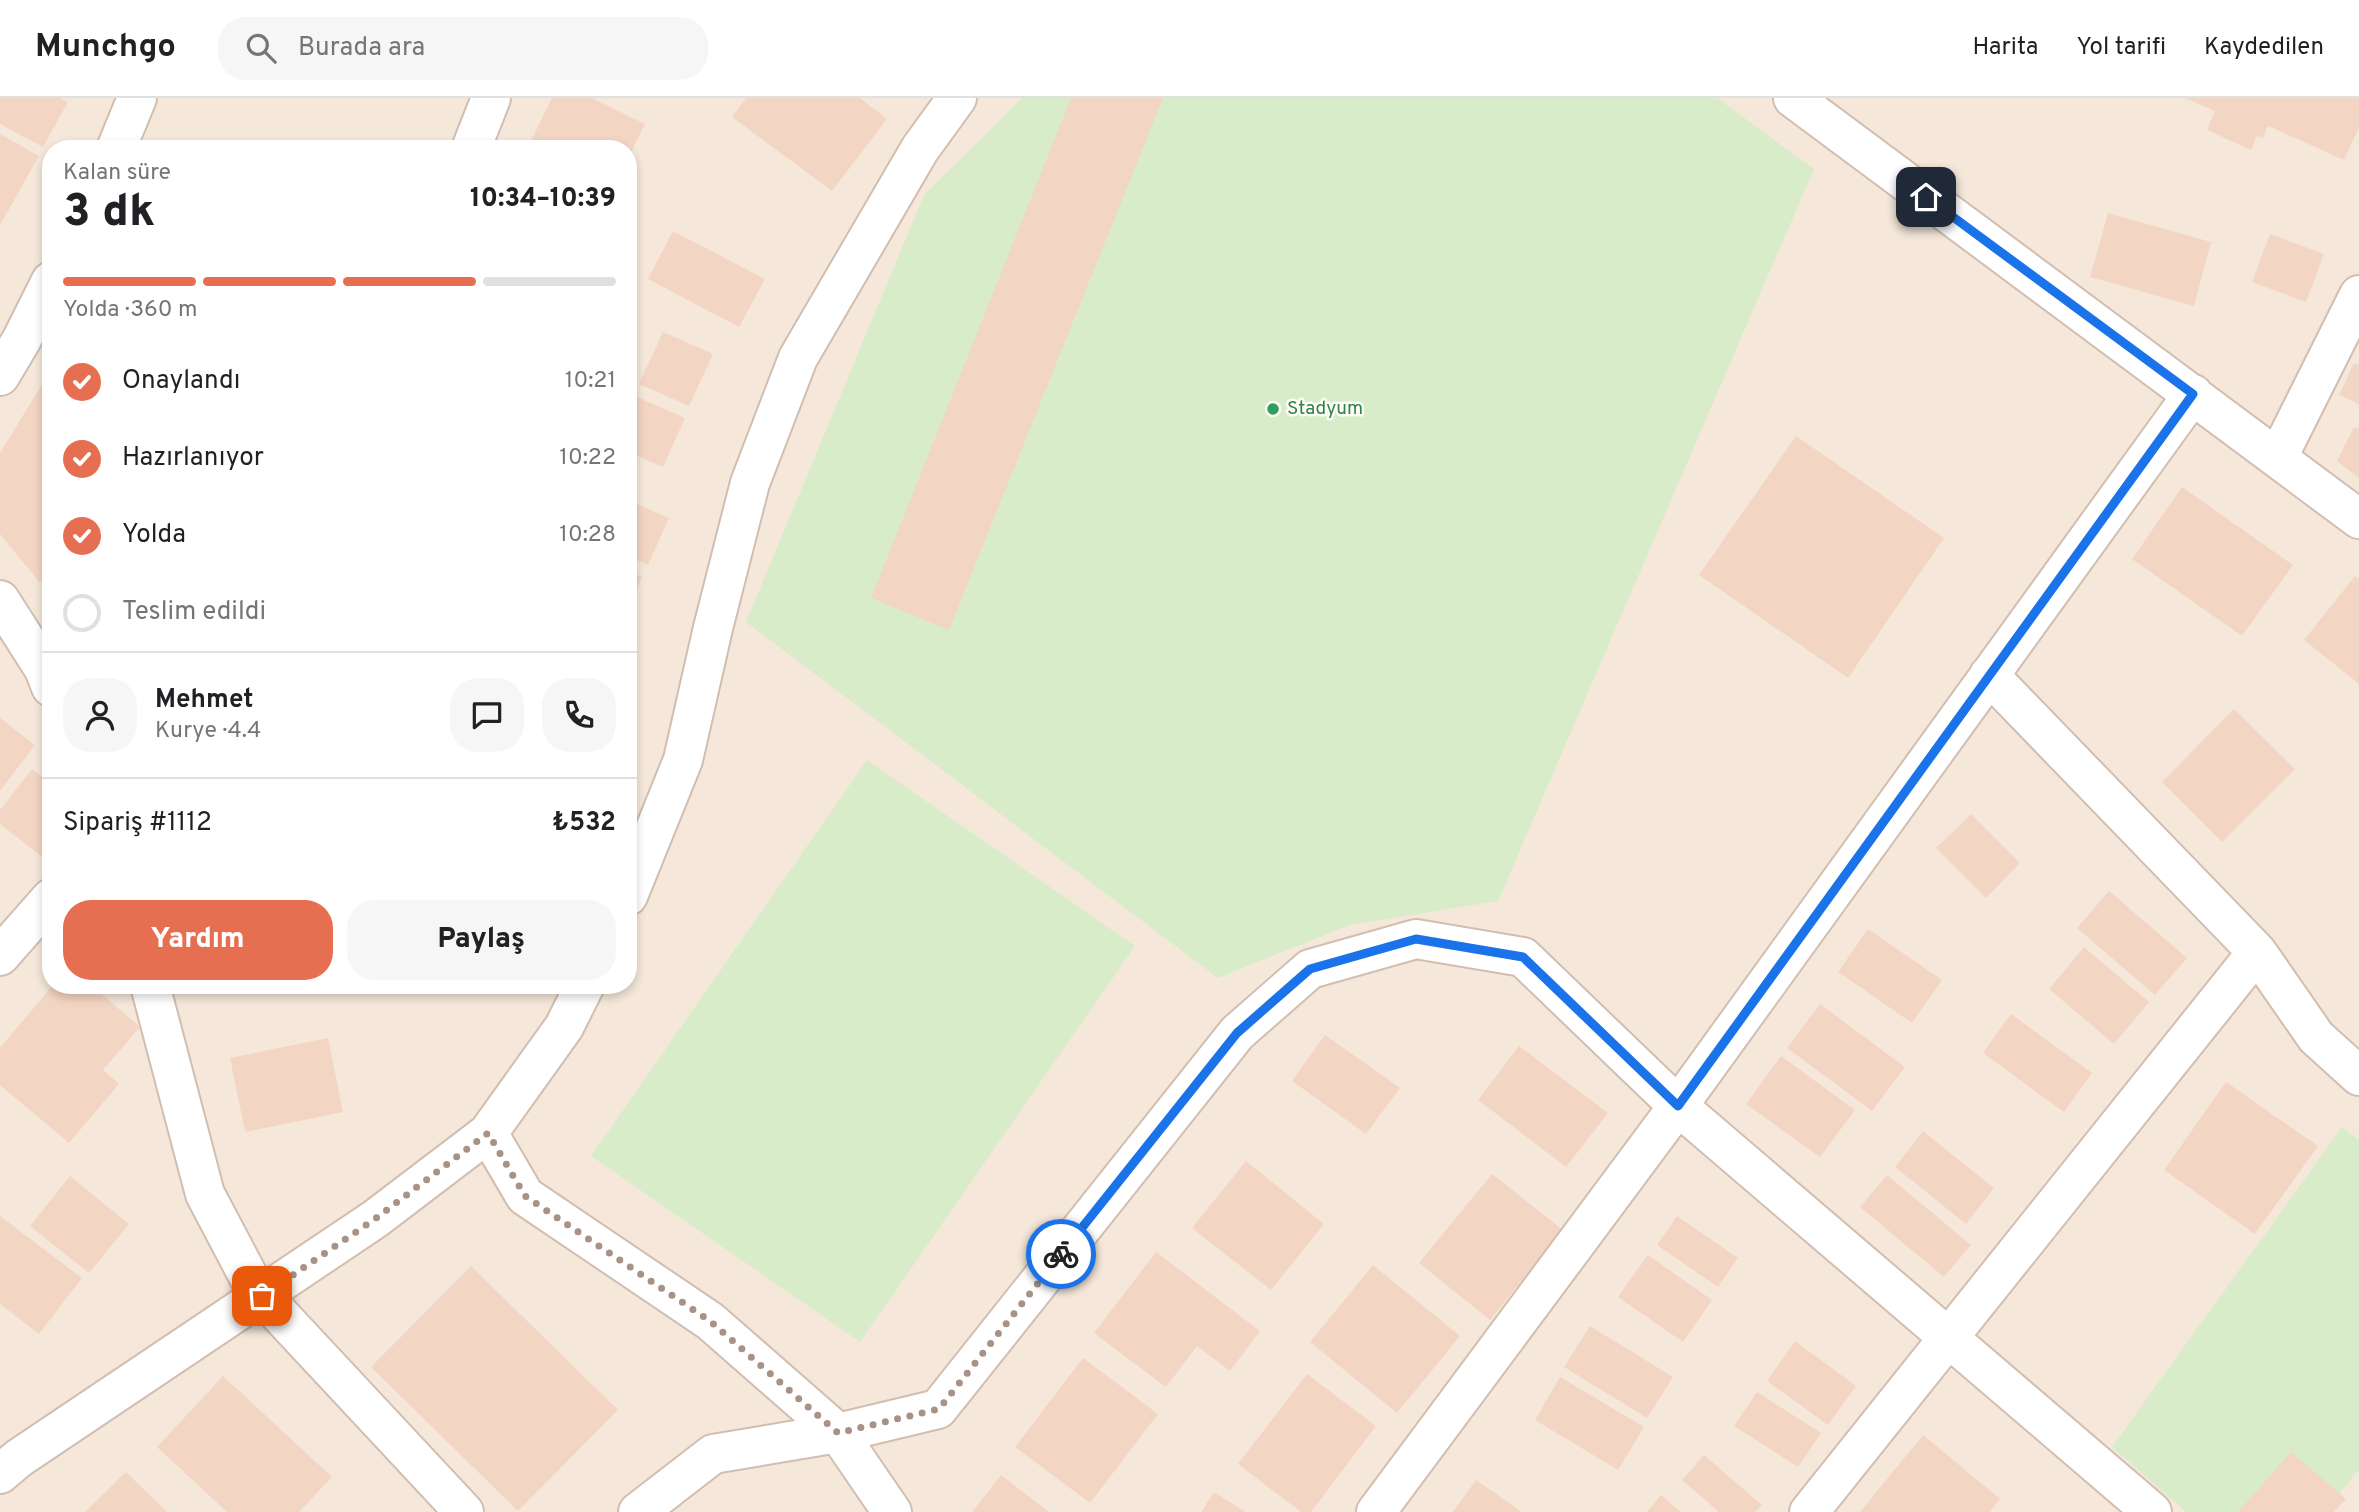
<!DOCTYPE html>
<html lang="tr">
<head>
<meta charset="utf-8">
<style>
  :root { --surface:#fff; --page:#f6f6f6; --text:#202124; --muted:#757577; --line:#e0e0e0; --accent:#e76f51 }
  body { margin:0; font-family:Overpass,sans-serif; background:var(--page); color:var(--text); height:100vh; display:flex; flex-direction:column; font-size:26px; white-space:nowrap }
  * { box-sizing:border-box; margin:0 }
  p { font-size:23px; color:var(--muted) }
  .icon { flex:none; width:38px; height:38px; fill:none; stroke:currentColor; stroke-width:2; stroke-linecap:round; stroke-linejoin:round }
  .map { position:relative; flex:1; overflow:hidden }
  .side { position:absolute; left:42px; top:42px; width:595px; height:854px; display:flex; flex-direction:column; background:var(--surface); border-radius:28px; box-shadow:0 4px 10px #0003 }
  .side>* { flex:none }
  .pin { position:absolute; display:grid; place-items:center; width:60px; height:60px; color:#fff; margin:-30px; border-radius:14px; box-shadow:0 4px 10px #0006 }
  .courier { position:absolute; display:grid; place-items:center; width:70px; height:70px; margin:-35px; border:5px solid #1a73e8; border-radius:50%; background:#fff; color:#222; box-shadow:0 2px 9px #0007 }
  .overview em { font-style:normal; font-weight:800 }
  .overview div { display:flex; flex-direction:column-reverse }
  .overview { display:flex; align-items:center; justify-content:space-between; height:119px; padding:0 21px }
  h1 { font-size:46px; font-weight:800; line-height:52px }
  .bar { display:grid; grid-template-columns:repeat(4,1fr); gap:10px 7px; align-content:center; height:84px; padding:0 21px }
  .bar i { height:9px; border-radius:5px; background:var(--line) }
  .bar .selected { background:var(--accent) }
  .bar p { grid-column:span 4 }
  .line { display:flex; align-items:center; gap:18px; padding:0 21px; border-top:2px solid var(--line) }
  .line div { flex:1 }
  .round { display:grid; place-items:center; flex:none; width:74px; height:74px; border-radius:28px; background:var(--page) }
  ol { padding:0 21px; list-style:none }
  li { display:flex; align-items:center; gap:21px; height:77px }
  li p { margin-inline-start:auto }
  li .icon { padding:7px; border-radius:50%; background:var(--accent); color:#fff; stroke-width:4 }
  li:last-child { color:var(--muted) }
  li i { width:38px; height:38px; border:4px solid var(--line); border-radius:50% }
  .button { display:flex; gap:14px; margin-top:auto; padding:14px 21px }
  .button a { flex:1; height:80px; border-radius:28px; background:var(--accent); color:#fff; font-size:28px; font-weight:800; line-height:80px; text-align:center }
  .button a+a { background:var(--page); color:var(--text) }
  header { display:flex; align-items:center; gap:42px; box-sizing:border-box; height:98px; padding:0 35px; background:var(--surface); border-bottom:2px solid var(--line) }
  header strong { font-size:33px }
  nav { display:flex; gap:38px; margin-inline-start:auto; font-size:24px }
  .search { width:490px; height:63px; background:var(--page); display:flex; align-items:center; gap:18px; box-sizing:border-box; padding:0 24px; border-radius:28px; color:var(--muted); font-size:26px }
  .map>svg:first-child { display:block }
  .residential { fill:#f5e8da; fill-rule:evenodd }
  .green { fill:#d8ecc9 }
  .building { fill:#f3d5c3 }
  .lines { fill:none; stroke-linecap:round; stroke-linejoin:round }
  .minor-casing { stroke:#d1beb0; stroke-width:42 }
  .minor { stroke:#fff; stroke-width:38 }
  .done { stroke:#a89285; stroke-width:7; stroke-dasharray:0 12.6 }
  .route { stroke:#1a73e8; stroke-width:9 }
  .leisure-dot { fill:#2e9e5b; stroke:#fffaf3; stroke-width:2.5 }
  .labels { text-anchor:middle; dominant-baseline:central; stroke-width:5; stroke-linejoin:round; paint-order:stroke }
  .leisure-label { font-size:19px; fill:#27864d; stroke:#fffaf3; text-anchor:start }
</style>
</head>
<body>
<header>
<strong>Munchgo</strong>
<div class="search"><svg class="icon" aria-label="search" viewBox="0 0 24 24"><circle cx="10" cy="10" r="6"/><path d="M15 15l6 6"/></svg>Burada ara</div>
<nav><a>Harita</a><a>Yol tarifi</a><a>Kaydedilen</a></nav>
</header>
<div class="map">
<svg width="2359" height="1414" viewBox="0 0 2359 1414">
  <rect width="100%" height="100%" fill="#fdf6ec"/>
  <path class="residential" d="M0,0H2359V1414H0ZM51,51H628V887H51Z"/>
  <path class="green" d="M1022,0H1717L1814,71L1498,803L1350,827L1218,880L746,524L924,97Z
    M867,662L1135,848L860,1244L591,1058Z
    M2342,1029L2359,1042V1371L2325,1414H2186L2112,1349Z"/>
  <path class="building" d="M0,0H60L68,4L43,49L0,26Z
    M552,0H592L645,26L628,60V51L528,49Z
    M746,0H860L887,21L832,93L732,19Z
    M1071,0H1163L949,532L871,500Z
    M2185,0H2359V29L2344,62L2268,28L2263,40L2257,38L2251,52L2207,32L2215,13Z
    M0,36L39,58L0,127Z
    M2108,115L2211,144L2194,208L2090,179Z
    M673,133L765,181L739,229L648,181Z
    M2270,136L2324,156L2306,204L2252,184Z
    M663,234L713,256L689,308L639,286Z
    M2354,265L2359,267V306L2339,297Z
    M44,283L51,287V467L40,485L0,436V355Z
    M628,295L685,320L663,369L628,354Z
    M2354,329L2359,331V380L2337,363Z
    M1796,338L1944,440L1848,580L1699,477Z
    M2182,389L2293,467L2242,538L2132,461Z
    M628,402L669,420L648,467L628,458Z
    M628,472L642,479L628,509Z
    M2355,478L2359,481V586L2304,542Z
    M2234,611L2295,671L2222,744L2162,684Z
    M0,620L35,647L0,693Z
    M32,671L51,685V756L46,762L0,726V712Z
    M1971,716L2020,765L1986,800L1936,750Z
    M2109,793L2187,860L2155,897L2077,830Z
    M1868,831L1942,882L1912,925L1838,874Z
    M2084,849L2149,904L2114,946L2049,891Z
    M53,887H91L140,929L103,972L119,986L69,1045L0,987V950Z
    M1820,906L1905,969L1872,1013L1787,950Z
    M2011,916L2092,975L2064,1014L1983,955Z
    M1325,937L1400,990L1366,1036L1292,983Z
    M328,940L343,1014L245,1034L230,960Z
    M1519,948L1608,1015L1566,1069L1478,1002Z
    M1781,958L1855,1012L1820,1059L1746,1006Z
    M2226,984L2318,1048L2255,1136L2164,1072Z
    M1923,1033L1994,1090L1966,1126L1895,1069Z
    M1246,1063L1324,1126L1271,1192L1192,1130Z
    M1492,1076L1563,1132L1490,1222L1419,1165Z
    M1887,1077L1971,1147L1944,1179L1860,1109Z
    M70,1078L129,1126L89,1175L30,1128Z
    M0,1118L82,1180L39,1236L0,1206Z
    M1677,1118L1738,1160L1718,1189L1657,1147Z
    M1156,1154L1260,1233L1230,1273L1197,1248L1166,1289L1094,1235Z
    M1648,1157L1712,1202L1683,1244L1618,1199Z
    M1373,1167L1460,1238L1397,1315L1310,1244Z
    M471,1168L618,1312L518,1413L371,1269Z
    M1590,1228L1673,1279L1647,1320L1564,1269Z
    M1795,1243L1856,1288L1828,1327L1767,1283Z
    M1083,1260L1158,1316L1090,1405L1015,1349Z
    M1307,1276L1376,1328L1311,1414H1301L1238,1366Z
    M223,1278L332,1379L299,1414H227L157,1349Z
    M1560,1279L1644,1329L1618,1372L1535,1322Z
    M1757,1294L1821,1335L1798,1369L1734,1328Z
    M1923,1337L2000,1401L1990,1414H1860Z
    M2291,1354L2346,1401L2334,1414H2238Z
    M1704,1357L1762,1407L1755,1414H1719L1682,1382Z
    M126,1374L167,1414H85Z
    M1001,1377L1049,1414H972Z
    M1476,1382L1522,1414H1453Z
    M1214,1394L1246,1414H1201Z
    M1661,1397L1681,1414H1647Z"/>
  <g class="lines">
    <defs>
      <path id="minor" d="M1793,0L2359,421
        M116,51L137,0
        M471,51L491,0
        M0,278L22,241L51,183
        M2278,359L2359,197
        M0,502L44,571L51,589
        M1989,577L2257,854L2316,939L2359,978
        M628,798L683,662L713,530L750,385L798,260L920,51L957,0
        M0,858L51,800
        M150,887L205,1096L254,1189L464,1414
        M488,1035L525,1098L710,1223L838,1335L892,1414
        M0,1376L19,1360L375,1121L488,1035L564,929L585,887
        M638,1414L713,1356L838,1335L938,1311L1237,935L1310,871L1416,841L1523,859L1678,1008L2152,1414
        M1376,1414L1678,1008L2193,296
        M1809,1414L2257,854"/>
    </defs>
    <use href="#minor" class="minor-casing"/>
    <use href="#minor" class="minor"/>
  </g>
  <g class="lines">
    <path class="done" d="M262,1198L375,1121L488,1035L525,1098L710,1223L838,1335L939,1311L1061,1156"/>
    <path class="route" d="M1061,1156L1237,935L1310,871L1416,841L1523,859L1678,1008L2193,296L1926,99"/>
  </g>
  <circle class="leisure-dot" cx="1273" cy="311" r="7"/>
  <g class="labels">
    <g class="leisure-label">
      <text x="1287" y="311">Stadyum</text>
    </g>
  </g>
</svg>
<div class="pin" style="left:262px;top:1198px;background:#ea580c"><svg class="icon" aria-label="bag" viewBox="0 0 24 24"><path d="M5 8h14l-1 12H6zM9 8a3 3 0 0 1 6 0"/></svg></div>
<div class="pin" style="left:1926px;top:99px;background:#1f2937"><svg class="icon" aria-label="home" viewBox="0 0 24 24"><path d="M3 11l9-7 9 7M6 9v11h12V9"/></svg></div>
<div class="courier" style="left:1061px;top:1156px"><svg class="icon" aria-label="bike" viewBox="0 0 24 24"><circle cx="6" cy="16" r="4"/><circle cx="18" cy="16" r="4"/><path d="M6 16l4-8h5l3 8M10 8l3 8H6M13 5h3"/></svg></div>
<section class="side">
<div class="overview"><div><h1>3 dk</h1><p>Kalan süre</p></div><em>10:34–10:39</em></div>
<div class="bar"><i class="selected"></i><i class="selected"></i><i class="selected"></i><i></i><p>Yolda · 360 m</p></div>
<ol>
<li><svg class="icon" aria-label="check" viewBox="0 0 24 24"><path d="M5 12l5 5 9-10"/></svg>Onaylandı<p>10:21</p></li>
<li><svg class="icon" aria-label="check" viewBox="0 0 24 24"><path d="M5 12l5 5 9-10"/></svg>Hazırlanıyor<p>10:22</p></li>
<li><svg class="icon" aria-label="check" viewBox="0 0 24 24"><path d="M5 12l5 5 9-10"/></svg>Yolda<p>10:28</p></li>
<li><i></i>Teslim edildi</li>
</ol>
<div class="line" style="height:126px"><a class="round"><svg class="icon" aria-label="person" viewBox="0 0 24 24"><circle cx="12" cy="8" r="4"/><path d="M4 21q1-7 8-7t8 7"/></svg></a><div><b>Mehmet</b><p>Kurye · 4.4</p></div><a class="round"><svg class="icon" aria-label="chat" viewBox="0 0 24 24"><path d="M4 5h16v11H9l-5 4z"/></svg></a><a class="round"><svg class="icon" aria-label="phone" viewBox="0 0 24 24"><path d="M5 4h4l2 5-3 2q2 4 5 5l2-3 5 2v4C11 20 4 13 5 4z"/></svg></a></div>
<div class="line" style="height:91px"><div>Sipariş #1112</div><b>₺532</b></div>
<div class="button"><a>Yardım</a><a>Paylaş</a></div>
</section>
</div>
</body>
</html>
